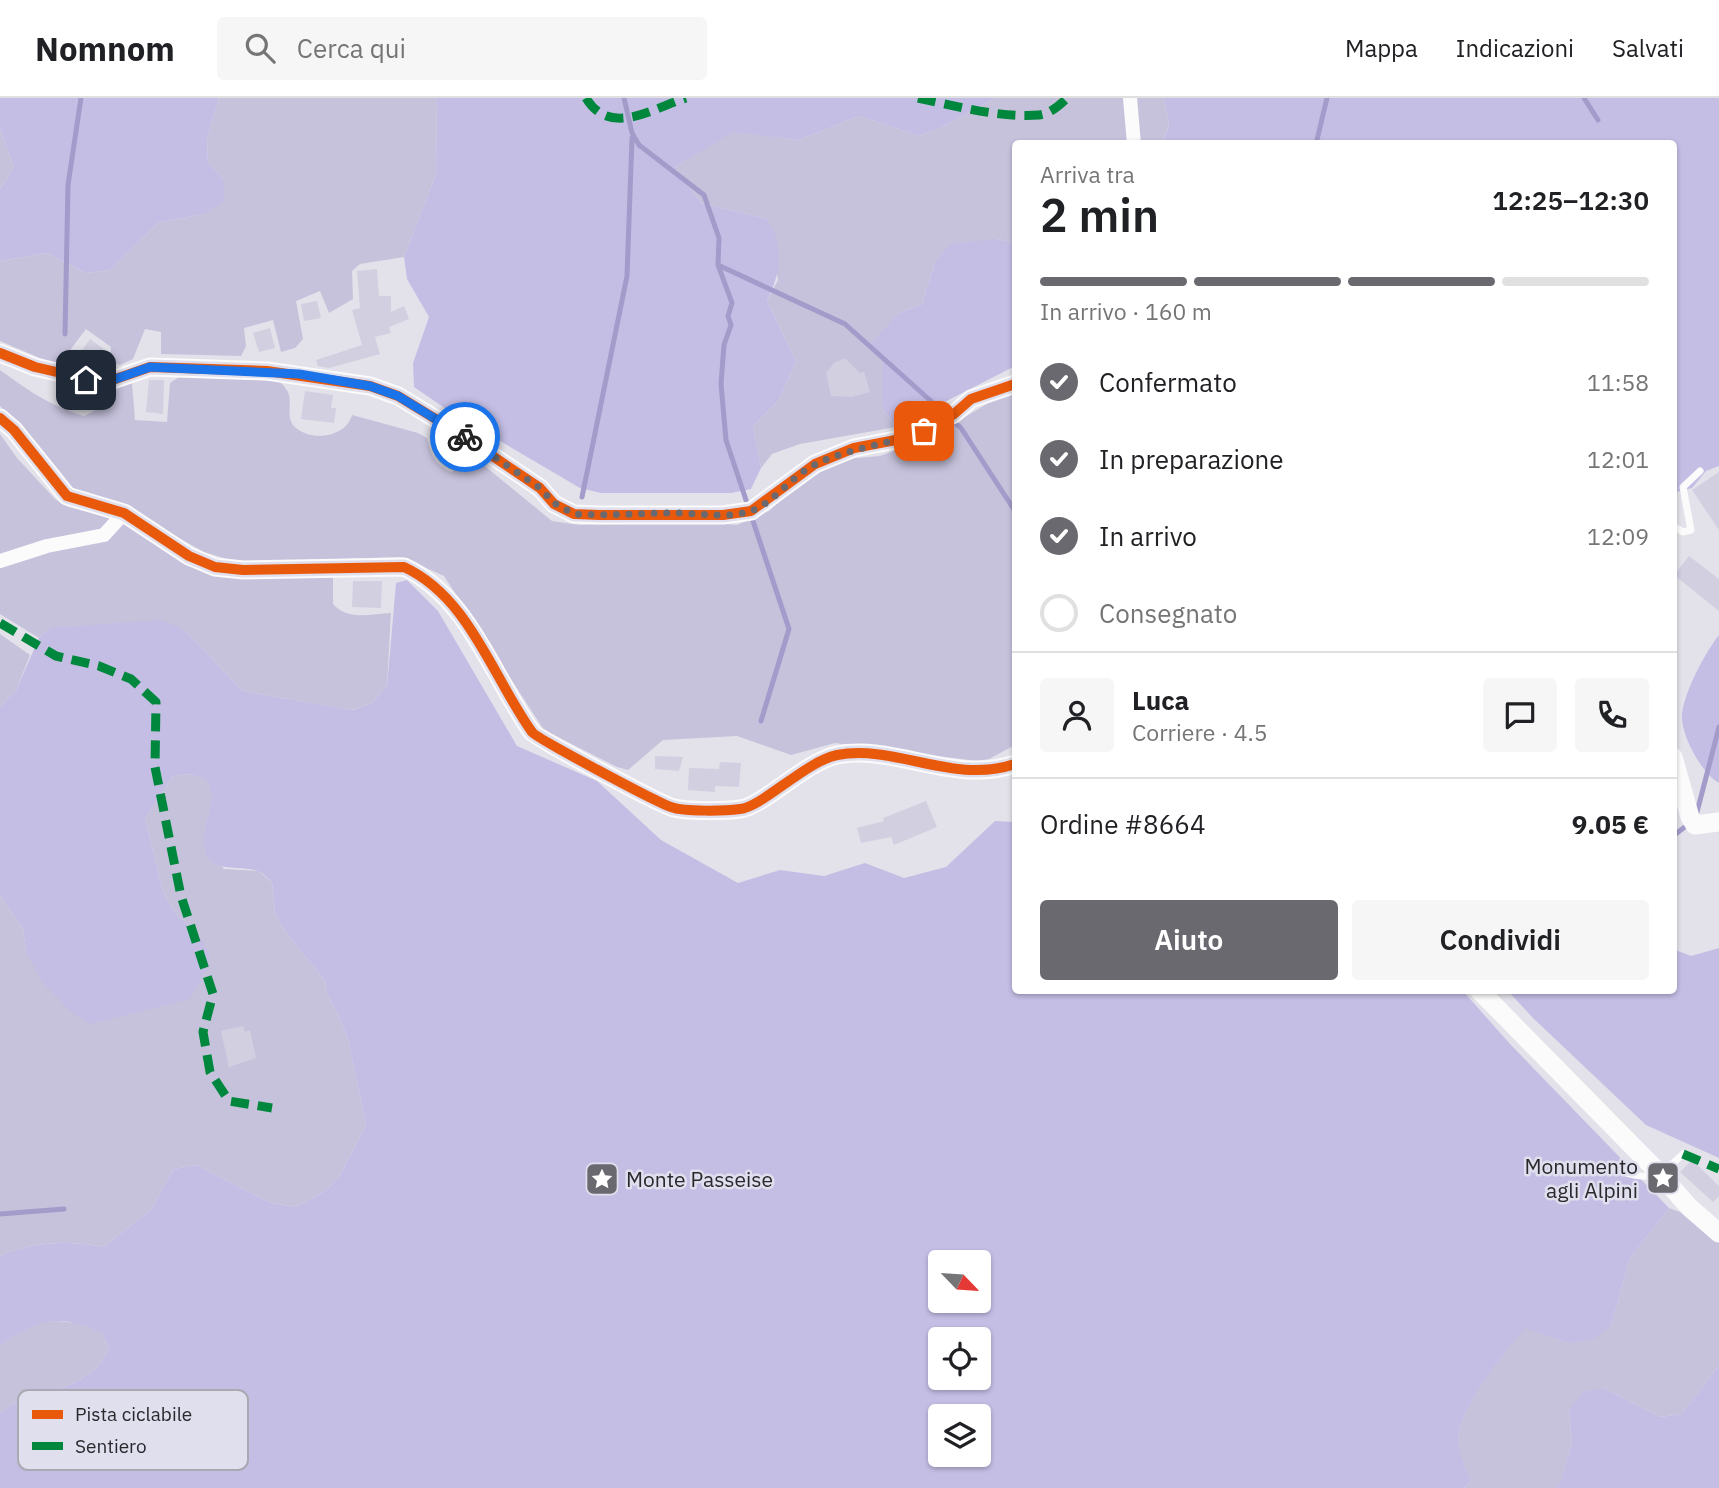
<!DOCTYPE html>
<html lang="it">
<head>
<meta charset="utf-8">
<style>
  :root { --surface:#fff; --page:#f6f6f6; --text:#202124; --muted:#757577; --line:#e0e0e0; --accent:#6a696f }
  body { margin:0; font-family:"IBM Plex Sans",sans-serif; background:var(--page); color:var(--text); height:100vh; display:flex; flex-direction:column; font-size:26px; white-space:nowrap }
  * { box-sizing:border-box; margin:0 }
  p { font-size:23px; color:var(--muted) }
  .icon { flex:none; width:38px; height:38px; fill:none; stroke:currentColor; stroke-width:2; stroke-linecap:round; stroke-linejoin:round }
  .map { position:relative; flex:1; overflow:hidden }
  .details { position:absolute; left:1012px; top:42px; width:665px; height:854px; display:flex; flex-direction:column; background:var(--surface); border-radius:7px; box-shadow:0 2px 5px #0004 }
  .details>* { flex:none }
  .needle { width:46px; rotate:115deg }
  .fabs { position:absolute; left:928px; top:1152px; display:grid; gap:14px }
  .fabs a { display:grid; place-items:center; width:63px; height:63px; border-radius:7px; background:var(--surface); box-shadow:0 2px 5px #0004; font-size:35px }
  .pin { position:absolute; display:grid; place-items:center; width:60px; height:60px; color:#fff; margin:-30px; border-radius:14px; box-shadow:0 4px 10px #0006 }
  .courier { position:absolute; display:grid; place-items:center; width:70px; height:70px; margin:-35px; border:5px solid #1a73e8; border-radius:50%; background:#fff; color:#222; box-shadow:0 2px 9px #0007 }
  .head em { font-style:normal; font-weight:600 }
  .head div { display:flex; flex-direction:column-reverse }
  .head { display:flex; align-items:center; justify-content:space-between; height:119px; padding:0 28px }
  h1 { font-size:46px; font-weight:600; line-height:52px }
  .bar { display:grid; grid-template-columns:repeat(4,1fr); gap:10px 7px; align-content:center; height:84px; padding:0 28px }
  .bar i { height:9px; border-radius:5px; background:var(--line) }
  .bar .current { background:var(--accent) }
  .bar p { grid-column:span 4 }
  .line { display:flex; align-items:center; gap:18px; padding:0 28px; border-top:2px solid var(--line) }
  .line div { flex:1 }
  .round { display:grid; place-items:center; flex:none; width:74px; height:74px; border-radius:7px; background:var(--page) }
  ol { padding:0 28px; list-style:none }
  li { display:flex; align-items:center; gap:21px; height:77px }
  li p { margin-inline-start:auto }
  li .icon { padding:7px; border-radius:50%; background:var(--accent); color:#fff; stroke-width:4 }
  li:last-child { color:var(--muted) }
  li i { width:38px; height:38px; border:4px solid var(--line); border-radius:50% }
  .button { display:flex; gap:14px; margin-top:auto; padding:14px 28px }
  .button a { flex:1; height:80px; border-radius:7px; background:var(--accent); color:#fff; font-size:28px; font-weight:600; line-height:80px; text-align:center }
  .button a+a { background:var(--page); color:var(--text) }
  header { display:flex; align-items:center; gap:42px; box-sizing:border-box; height:98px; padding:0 35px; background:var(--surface); border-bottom:2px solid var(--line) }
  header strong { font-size:33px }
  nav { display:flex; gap:38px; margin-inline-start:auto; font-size:24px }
  .search { width:490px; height:63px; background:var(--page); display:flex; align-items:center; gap:18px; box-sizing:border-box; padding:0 24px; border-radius:7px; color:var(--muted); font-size:26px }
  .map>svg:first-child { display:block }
  .green { fill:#c6c2dc }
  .forest { fill:#c4bee5; fill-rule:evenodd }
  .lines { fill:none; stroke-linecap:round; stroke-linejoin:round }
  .stream { stroke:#a39bca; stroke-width:5 }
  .building { fill:#d2cfe0 }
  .lane { stroke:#fbfbfc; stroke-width:7 }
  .street { stroke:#fbfbfc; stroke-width:14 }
  .secondary { stroke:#fbfbfc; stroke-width:19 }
  .quiet { stroke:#00873e; stroke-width:9; stroke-dasharray:18 9; stroke-linecap:butt }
  .cycleway-casing { stroke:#e0dfed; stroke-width:15 }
  .cycleway { stroke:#e8590c; stroke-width:10 }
  .done { stroke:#6a696f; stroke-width:7; stroke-dasharray:0 12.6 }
  .route { stroke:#1a73e8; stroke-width:9 }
  .labels { text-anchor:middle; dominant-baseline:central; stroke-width:5; stroke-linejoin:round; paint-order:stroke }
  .poi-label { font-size:21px; fill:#29282d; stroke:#e0dfed; text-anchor:end }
  .key { fill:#e0dfed; stroke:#a9a8b3; stroke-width:2 }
  .key-label { font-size:19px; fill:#29282d }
</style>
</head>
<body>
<header>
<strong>Nomnom</strong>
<div class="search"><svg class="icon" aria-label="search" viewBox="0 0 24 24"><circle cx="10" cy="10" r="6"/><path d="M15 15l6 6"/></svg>Cerca qui</div>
<nav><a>Mappa</a><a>Indicazioni</a><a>Salvati</a></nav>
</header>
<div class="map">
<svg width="1719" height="1390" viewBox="0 0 1719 1390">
  <rect width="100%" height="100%" fill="#e3e2ea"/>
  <path class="green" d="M219,0H437L436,76L404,159L360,166L352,173L353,201L329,215L320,193L296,203L303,241L295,250L281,254L273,222L244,230L246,248L241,258L161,256V234L145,231L133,261L120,267L110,264L111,249L86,231L61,264H49L0,243V163L47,155L86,175L110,172L159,124L204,116L223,81L208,64L207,40Z
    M995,0H1164L1169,27L1162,45L1015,46V145L997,141L935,165L922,206L899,215L883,265V311L896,329L800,346L772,356L761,370L753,328L779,302L796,263L767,203L778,182L767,121L701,105L675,69L733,33L799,42L859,18L919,38L940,30Z
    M0,31L14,69L0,92Z
    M0,272C29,293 49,307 84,318L94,313L105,294L132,285L135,322L167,324L170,285L179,279L279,283C283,287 288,292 289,297C292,308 285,321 296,330C313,344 346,339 352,317L418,335L427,340C431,357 434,366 451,374L471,363L481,365L552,423L580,427L706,424L737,427L769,413L801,384L846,361L880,358L930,340L990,304L1015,295V647L989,661L977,663L835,645L791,657L737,638L663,642L628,672L617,669L544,632L444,478L402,459L237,464L204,454L134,415L73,390L36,344L0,308Z
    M0,336L17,360L55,401L68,409L104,418L125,427L171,456L333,478V506C348,523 370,516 391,515L387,588L372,605L351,612L243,593L183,531L50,530L39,540L0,516Z
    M0,536L30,557L16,592L0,609Z
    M190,676L208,682L214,697L204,743L224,771L259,773L272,785L275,814L282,829L325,883L327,896L339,918L348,942L366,1027L340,1077L327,1092L296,1109L271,1105L196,1067L174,1071L150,1113L103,1149C70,1142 31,1144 0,1158V797L23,831L26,853L199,837L176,816L163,794L145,720L173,678Z
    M1669,1110L1691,1118L1719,1145V1267L1682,1316L1660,1319L1604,1290L1569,1312L1572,1345L1560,1387L1556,1390H1464L1471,1384C1467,1372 1458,1355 1458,1342C1458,1311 1506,1251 1526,1229L1568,1245L1611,1228L1630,1160Z
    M58,1223L83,1226L102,1235L109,1251C86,1299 37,1286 0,1315V1247L36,1224Z"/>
  <path class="forest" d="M0,0H219L207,40L208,64L223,81L224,103L204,116L159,124L110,172L86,175L47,155L0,163V92L14,69L0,31Z
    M437,0H995L940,30L919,38L859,18L799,42L733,34L675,69L701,105L767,121C785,148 781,174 767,203L796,263L779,302L753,328L761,370L751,391L731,395H601L580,390L449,313L414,289L413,265L429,219L407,181L404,159L436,76Z
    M1164,0H1719V368L1706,373L1692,390L1673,395V46H1162L1169,27Z
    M997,141L1015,145V268L896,329L883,311V265L869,248L899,215L922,206L935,165L950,146Z
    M407,482L438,513L517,648L597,683L661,742L738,785L780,772L824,778L865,765L904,780L946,769L995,723L1015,724V892L1463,893L1510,946L1669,1110L1630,1160L1611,1228L1592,1242L1568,1245L1526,1230C1506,1251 1458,1312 1458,1342C1459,1355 1467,1372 1471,1384L1464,1390H0V1315C37,1286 86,1299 109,1251L102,1235C57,1214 39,1222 0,1247V1158C31,1144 70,1142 103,1149L150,1113L174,1071L196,1067L271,1105L296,1109L327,1092L340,1077L366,1027L348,942L339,918L327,896L325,883L282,829L275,814L272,785C269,782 264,776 260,774C241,765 204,780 204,742C204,717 219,707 207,682L190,676L173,678L145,720L163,794L176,816L199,837L209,856L208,867L190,901L90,926L72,915L42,884L26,853L23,831L0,797V609L16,592L39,540L50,530L161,522L183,531L243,593L352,612L372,605L387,588L396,485ZM940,1164H978V1202H940ZM940,1241H978V1279H940ZM940,1318H978V1356H940Z
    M1719,537V685C1702,676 1680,636 1682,616C1685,592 1705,555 1719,537Z
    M1719,850V1060L1646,1027L1533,920L1508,893L1673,892V851L1691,858Z
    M1719,1267V1390H1556L1560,1386L1572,1345L1569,1312L1583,1294L1604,1290L1660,1319L1682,1316Z"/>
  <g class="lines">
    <path class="stream" d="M624,0L632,35L639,47L704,97L719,140L718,167L732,205L728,218L731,227L724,247L721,286L726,342L789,531L761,623
      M1584,0L1598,22
      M1316,46L1327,0
      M718,167L845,226L961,330L1015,413
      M65,236L68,87L81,0
      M582,399L627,178L632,40
      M1696,718L1719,629
      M1673,738L1690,725
      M0,1116L64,1111"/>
  </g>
  <path class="building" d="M377,171L379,198H391V214L404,208L409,221L389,229L391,235L375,239L380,256L329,270L318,268L316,262L362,247L352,212L360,210L357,173Z
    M317,203L321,220L304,223L301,206Z
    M270,230L275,250L259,254L253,235Z
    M90,241L105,252L92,270L73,265Z
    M845,260L860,275L864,274L870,294L852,299L831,298L826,275L834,265Z
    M149,282H164L163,316L146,314Z
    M305,293L333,297L331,310H336L334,325L301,321Z
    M1719,374V432L1692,392Z
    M1689,458L1719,481V513L1674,477Z
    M353,483H382L381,510L352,509Z
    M655,658L683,659L679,673L655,671Z
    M720,664L741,665L739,689L715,688V694L688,692L689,670L719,671Z
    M926,703L937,729L894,747L891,739L861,745L857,730L884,723L883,720Z
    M243,928L245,934L250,932L256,960L229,969L221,933Z
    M1692,1062L1719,1088V1098L1713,1104L1680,1074Z"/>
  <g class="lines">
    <path class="lane" d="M1673,428L1683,434L1691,432L1683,389L1700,373
      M1616,1072C1651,1083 1656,1081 1683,1056"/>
    <path class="street" d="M1130,0L1134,46
      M0,463L47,448L104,437L124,415"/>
    <path class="secondary" d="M0,255L35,269L104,285L150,269L267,273L370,288L398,298L457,334L540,390L554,406L574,416L600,417H723L751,413L815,366L854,350L906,340L954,316L971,301L1015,286
      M0,320L14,332L67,398L124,415L189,458L215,469L243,472L404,469C469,499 492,578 532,634C536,640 658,705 671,709C685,714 725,713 740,711C762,709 805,664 837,657C896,646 953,687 1015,666
      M1673,659L1690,719L1695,727L1719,724
      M1479,892L1661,1077L1689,1109L1719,1135"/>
    <path class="quiet" d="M586,0C610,40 653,10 686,0
      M918,0C956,8 999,20 1039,17C1050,16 1060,7 1067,0
      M0,525L56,558L99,568L131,581L156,604L155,669L169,739L181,798L213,896L203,934L210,974L229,1003L272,1010
      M1683,1056L1719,1071"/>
    <defs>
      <path id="cycleway" d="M0,255L35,269L104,285L150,269L267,273L370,288L398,298L457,334L540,390L554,406L574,416L600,417H723L751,413L815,366L854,350L906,340L954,316L971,301L1015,286
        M0,320L14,332L67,398L124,415L189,458L215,469L243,472L404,469C469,499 492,578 532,634C536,640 658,705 671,709C685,714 725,713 740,711C762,709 805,664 837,657C896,646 953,687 1015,666"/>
    </defs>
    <use href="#cycleway" class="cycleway-casing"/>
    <use href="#cycleway" class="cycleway"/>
  </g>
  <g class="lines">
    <path class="done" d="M465,339L540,390L554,405L574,416C608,418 642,415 676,415C700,415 727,421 751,413C775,404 792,377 816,366C851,349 888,347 924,333"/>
    <path class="route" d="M86,282L104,285L150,269L299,276L370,288L398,298L465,339"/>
  </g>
  <defs>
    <symbol id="sight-square" viewBox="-11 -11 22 22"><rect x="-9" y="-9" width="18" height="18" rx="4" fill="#6a696f" stroke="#e0dfed"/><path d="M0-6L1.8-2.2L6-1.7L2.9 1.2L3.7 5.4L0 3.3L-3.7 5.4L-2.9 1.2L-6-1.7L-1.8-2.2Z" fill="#fff"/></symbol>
  </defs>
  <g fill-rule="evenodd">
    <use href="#sight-square" x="1644" y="1061" width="38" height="38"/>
    <use href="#sight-square" x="583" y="1062" width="38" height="38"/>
  </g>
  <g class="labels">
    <g class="poi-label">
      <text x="1638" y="1068">Monumento<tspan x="1638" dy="24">agli Alpini</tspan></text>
      <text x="626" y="1081" text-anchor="start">Monte Passeise</text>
    </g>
  </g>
  <rect x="18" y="1292" width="230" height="80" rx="10" class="key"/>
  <rect x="32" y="1312" width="31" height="9" fill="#e8590c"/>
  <rect x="32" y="1344" width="31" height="8" fill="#00873e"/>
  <g class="key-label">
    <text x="75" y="1323">Pista ciclabile</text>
    <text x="75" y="1355">Sentiero</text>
  </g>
</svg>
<div class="fabs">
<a><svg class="needle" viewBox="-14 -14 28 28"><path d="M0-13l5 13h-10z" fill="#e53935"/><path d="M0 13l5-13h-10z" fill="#757577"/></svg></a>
<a><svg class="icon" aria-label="locate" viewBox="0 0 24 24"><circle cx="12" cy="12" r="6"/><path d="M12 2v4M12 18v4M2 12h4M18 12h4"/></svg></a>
<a><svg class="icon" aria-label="layers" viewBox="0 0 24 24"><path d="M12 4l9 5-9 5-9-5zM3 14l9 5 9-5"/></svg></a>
</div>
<div class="pin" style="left:924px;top:333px;background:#ea580c"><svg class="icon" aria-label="bag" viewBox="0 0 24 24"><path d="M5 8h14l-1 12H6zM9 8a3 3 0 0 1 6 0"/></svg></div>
<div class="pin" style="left:86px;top:282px;background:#1f2937"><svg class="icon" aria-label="home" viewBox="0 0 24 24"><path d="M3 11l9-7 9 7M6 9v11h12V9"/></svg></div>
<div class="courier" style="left:465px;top:339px"><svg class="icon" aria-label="bike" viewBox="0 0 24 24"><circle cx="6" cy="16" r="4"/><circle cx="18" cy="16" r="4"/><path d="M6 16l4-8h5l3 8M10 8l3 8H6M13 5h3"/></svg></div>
<section class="details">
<div class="head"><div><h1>2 min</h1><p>Arriva tra</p></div><em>12:25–12:30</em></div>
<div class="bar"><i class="current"></i><i class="current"></i><i class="current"></i><i></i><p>In arrivo · 160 m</p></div>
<ol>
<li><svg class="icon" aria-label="check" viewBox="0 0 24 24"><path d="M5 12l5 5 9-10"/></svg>Confermato<p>11:58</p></li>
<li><svg class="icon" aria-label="check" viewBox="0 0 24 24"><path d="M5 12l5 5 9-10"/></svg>In preparazione<p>12:01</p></li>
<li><svg class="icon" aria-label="check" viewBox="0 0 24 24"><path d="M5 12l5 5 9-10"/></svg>In arrivo<p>12:09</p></li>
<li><i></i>Consegnato</li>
</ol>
<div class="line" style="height:126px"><a class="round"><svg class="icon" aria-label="person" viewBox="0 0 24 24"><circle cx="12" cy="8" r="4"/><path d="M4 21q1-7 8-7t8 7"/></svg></a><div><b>Luca</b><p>Corriere · 4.5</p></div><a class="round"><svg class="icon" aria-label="chat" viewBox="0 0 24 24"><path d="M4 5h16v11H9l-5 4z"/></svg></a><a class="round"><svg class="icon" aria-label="phone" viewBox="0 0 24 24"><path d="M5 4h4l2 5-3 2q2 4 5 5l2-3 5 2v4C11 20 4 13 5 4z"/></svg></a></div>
<div class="line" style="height:91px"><div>Ordine #8664</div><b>9.05 €</b></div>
<div class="button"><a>Aiuto</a><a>Condividi</a></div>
</section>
</div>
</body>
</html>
